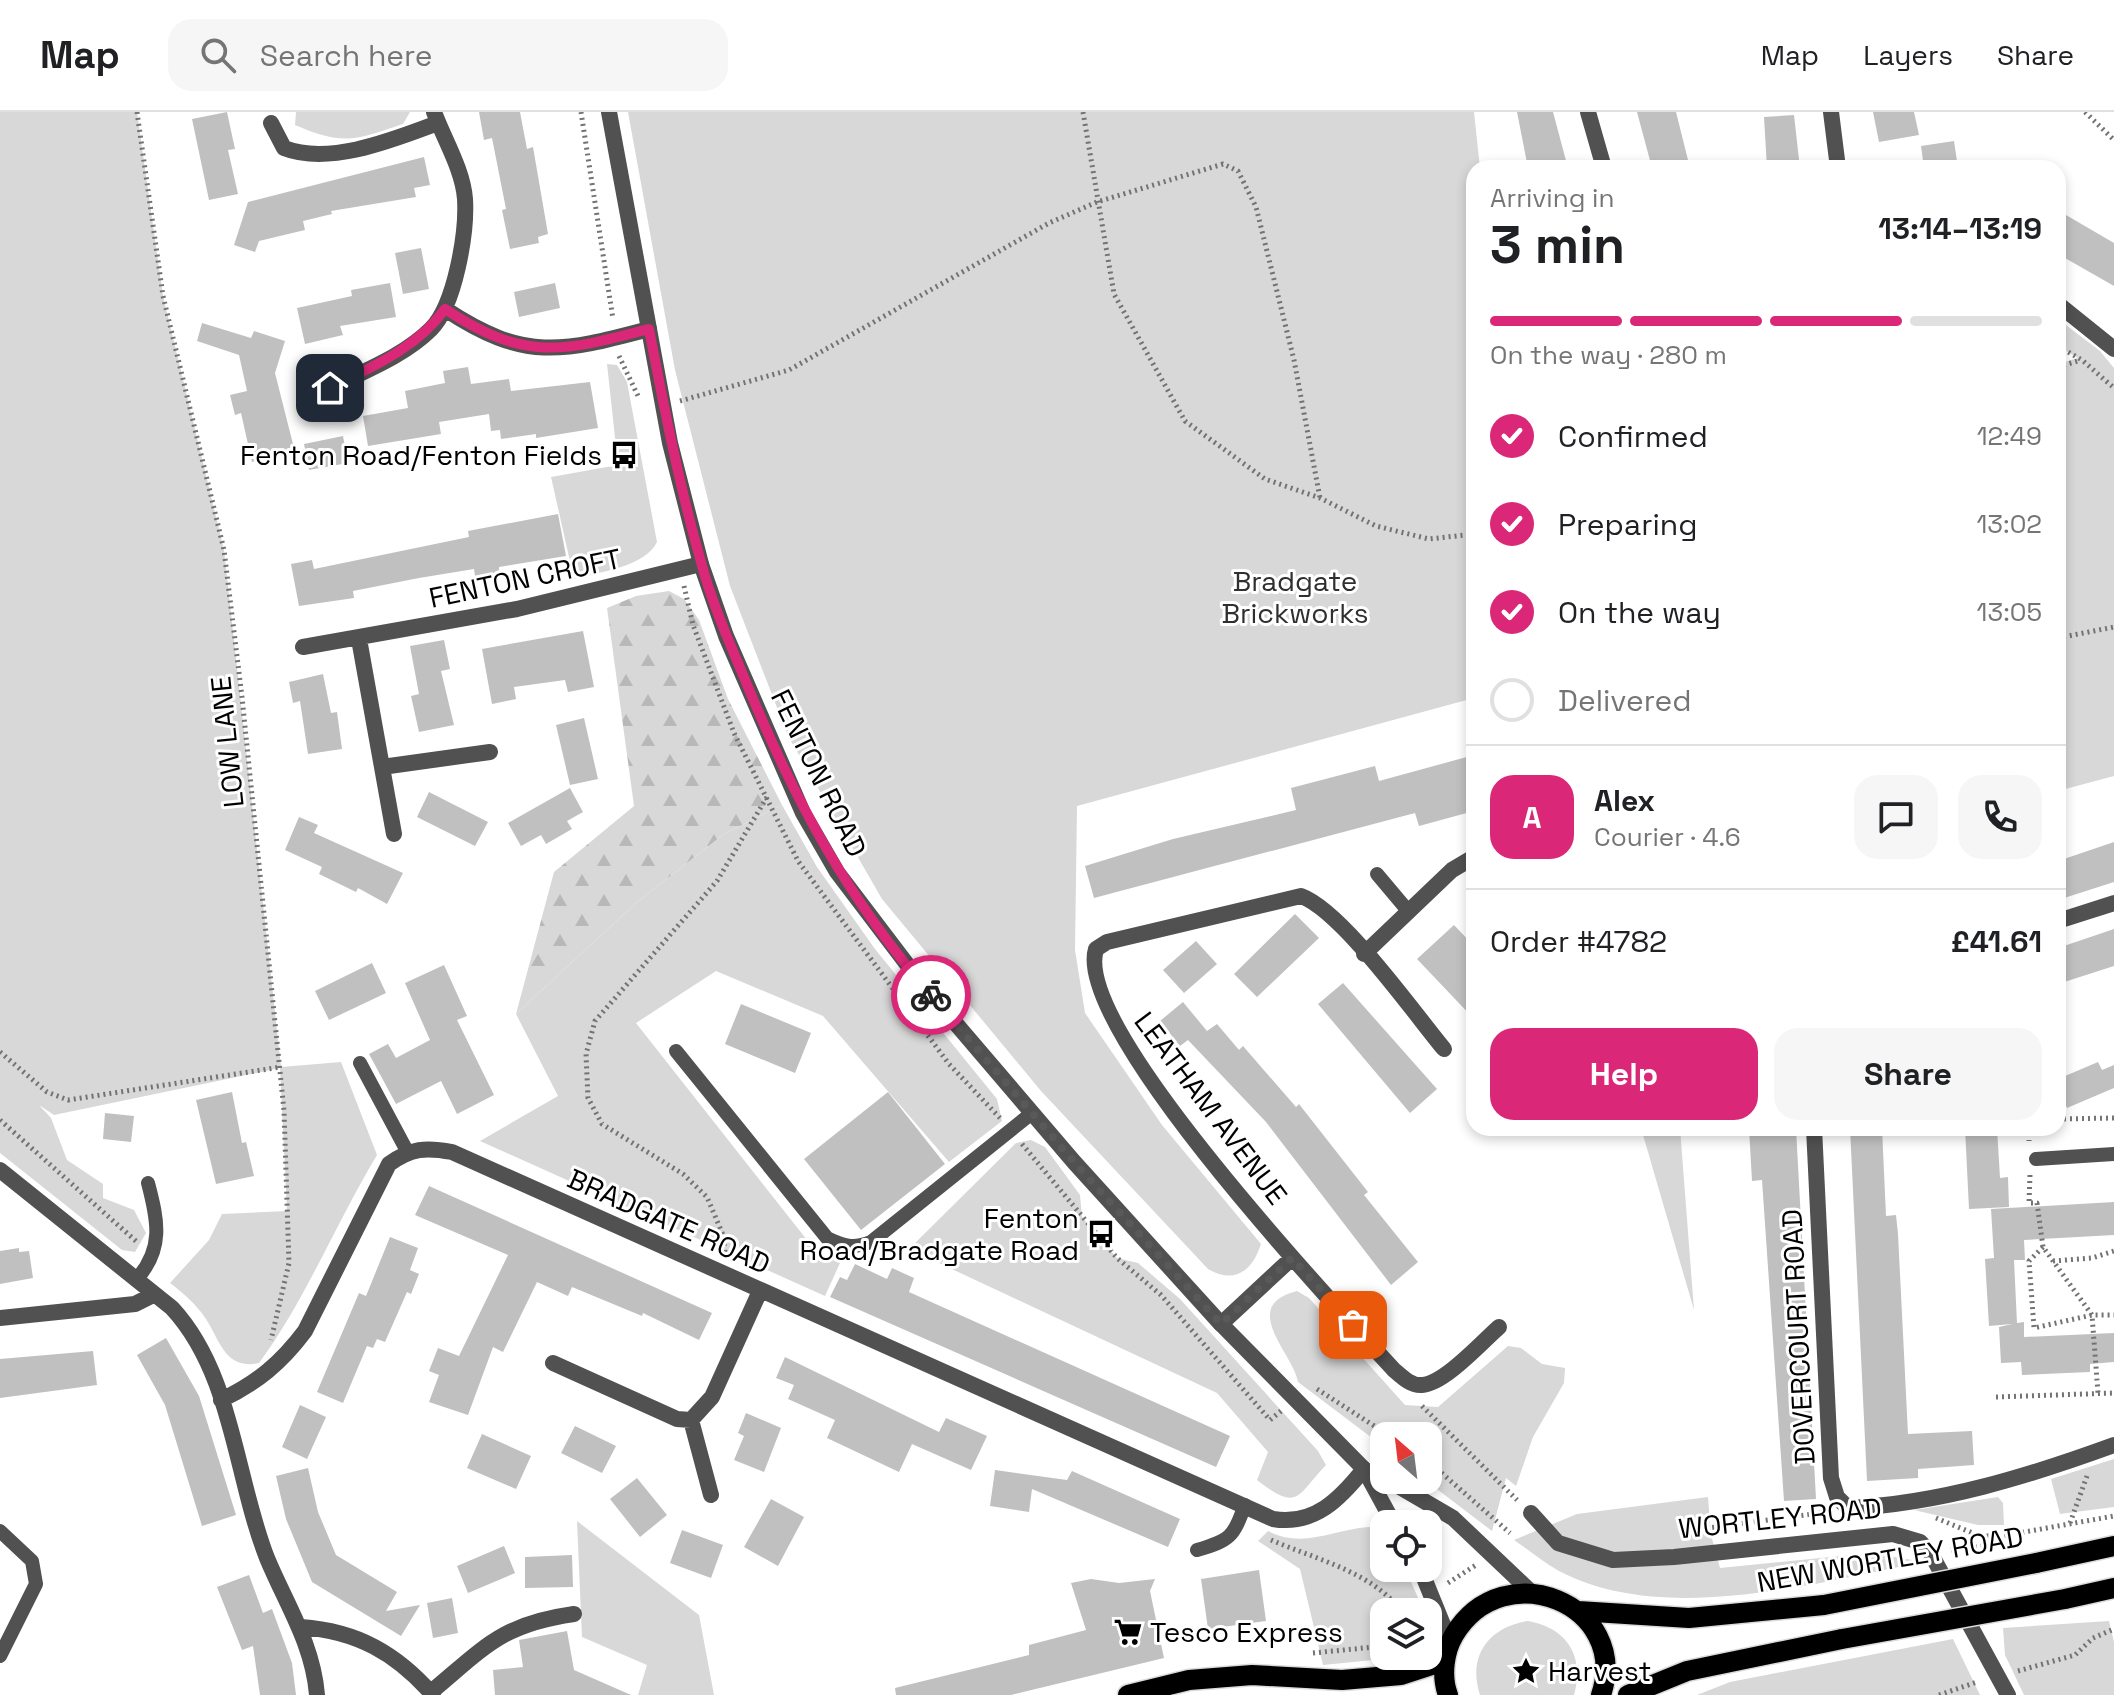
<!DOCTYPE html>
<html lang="en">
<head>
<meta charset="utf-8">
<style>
  :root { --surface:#fff; --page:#f6f6f6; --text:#202124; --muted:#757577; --line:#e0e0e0; --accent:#db2777 }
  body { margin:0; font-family:"Space Grotesk",sans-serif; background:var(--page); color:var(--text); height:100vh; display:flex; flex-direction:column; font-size:30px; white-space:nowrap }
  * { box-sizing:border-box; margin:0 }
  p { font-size:26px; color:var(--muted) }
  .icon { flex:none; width:44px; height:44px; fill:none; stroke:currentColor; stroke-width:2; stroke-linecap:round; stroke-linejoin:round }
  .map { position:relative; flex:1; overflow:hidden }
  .details { position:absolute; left:1466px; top:48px; width:600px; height:976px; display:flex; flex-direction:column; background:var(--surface); border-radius:24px; box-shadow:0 4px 12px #0003 }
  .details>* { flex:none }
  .needle { width:52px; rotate:332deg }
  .fabs { position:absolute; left:1370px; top:1310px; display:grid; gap:16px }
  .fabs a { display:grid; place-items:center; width:72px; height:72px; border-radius:16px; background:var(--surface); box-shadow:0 4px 12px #0003; font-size:40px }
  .pin { position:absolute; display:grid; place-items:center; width:68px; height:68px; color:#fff; margin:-34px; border-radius:16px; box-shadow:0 4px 12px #0006 }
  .courier { position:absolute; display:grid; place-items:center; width:80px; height:80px; margin:-40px; border:6px solid #db2777; border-radius:50%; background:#fff; color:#222; box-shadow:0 2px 10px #0007 }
  .head em { font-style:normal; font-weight:700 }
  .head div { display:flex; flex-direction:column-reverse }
  .head { display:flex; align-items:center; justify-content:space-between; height:136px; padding:0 24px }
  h1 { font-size:52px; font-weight:700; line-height:60px }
  .bar { display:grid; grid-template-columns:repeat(4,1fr); gap:12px 8px; align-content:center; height:96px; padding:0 24px }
  .bar i { height:10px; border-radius:6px; background:var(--line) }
  .bar .active { background:var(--accent) }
  .bar p { grid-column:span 4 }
  .line { display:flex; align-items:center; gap:20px; padding:0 24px; border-top:2px solid var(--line) }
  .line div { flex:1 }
  .round { display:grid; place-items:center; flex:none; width:84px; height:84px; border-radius:24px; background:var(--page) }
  ol { padding:0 24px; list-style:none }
  li { display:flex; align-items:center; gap:24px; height:88px }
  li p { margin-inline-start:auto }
  li .icon { padding:8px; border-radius:50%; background:var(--accent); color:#fff; stroke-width:4 }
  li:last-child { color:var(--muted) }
  li i { width:44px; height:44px; border:4px solid var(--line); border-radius:50% }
  .cta { display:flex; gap:16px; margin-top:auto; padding:16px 24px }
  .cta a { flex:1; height:92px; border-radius:24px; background:var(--accent); color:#fff; font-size:32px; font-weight:700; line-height:92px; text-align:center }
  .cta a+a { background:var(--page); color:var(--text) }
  header { display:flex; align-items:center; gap:48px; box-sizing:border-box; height:112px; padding:0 40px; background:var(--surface); border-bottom:2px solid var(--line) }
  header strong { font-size:38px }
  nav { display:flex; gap:44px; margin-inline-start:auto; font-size:28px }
  .search { width:560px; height:72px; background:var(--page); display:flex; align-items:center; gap:20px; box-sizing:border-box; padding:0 28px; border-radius:24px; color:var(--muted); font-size:30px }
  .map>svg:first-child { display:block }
  .green { fill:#d8d8d8 }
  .forest { fill:url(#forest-firs) }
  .building { fill:#c0c0c0 }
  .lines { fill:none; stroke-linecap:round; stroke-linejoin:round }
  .primary-casing { stroke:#dbdbdb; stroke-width:23 }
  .path { stroke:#737373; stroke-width:5; stroke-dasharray:2 4; stroke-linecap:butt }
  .service { stroke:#515151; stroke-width:14 }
  .minor { stroke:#515151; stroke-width:16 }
  .tertiary { stroke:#515151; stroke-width:16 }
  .primary { stroke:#000; stroke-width:20 }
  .primary-bridge-casing { stroke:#dbdbdb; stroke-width:23; stroke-linecap:butt }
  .primary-bridge { stroke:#000; stroke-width:20 }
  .done { stroke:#595959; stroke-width:8; stroke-dasharray:0 14.4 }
  .route { stroke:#db2777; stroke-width:10 }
  .labels { text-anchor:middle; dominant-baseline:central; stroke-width:6; stroke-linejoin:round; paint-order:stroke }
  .poi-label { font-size:28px; fill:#000; stroke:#fff; text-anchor:end }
  .street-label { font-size:28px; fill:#000; stroke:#fff }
  .park-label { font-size:28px; fill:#2f2f2f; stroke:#fff }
</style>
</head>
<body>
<header>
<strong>Map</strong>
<div class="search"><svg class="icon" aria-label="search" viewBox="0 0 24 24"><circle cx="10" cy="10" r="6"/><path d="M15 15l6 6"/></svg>Search here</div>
<nav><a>Map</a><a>Layers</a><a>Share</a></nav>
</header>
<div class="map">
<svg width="2114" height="1583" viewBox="0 0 2114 1583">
  <defs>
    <pattern id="forest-firs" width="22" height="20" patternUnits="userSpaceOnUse" patternTransform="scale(2)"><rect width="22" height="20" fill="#d8d8d8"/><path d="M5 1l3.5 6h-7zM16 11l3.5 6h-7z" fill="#b8b8b8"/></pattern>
  </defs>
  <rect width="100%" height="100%" fill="#fff"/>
  <path class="green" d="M0,0H137L163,184L224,438L281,955L341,950L377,1043C336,1111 306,1187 259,1251C226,1258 221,1231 206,1207C197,1193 183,1181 170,1171L209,1128L222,1102L287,1099L280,956L54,1003L39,993L51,1006L67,1048L103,1072V1086L134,1098L146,1121L135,1140L122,1138L0,1041Z
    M296,0H410L403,12C355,28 344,34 295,13Z
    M628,0H1474L1480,56H1474V586L1077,694L1075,838L1085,901L1162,1013L1261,1132C1252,1160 1234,1172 1208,1157L1041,979L882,787L788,624L730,474L675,258Z
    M2058,207L2100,239L2114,256V664L2058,679V252L2078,246L2058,234Z
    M607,252L617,253L627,270L657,430C645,455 599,460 574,467L551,365L618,353Z
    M782,693L817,755L875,837L997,987L1002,1009L949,1050L823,904L716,859L636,911L807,1128L824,1144L840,1151L825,1184L480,1029L558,984L516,902L636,791L724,722Z
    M1641,1016H1680L1694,1198Z
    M1031,1028L1045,1035L1080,1083L1082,1105L1117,1146L1138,1151L1180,1187L1318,1339L1326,1353C1297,1383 1299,1401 1257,1368L1268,1340L1217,1281L909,1137L1016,1031Z
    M1297,1179L1309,1186L1405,1293L1438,1295L1508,1234L1521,1236L1542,1252L1565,1256L1564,1271L1533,1325L1516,1374L1506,1366L1492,1419L1425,1368H1428V1324H1384V1335L1298,1270C1293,1241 1238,1194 1297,1179Z
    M2114,1347V1395L2060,1402L2051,1367Z
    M1708,1385L1711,1423L1720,1456L1871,1441L1924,1450C1815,1471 1663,1514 1559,1459C1543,1450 1529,1438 1514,1428L1577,1402Z
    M1998,1385L2003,1391L2004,1413H1978L1914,1398Z
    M577,1409L699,1503L714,1583H638L647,1553L582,1525Z
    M1368,1415L1382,1416L1384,1420V1456H1405L1419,1488L1418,1500H1384V1543L1373,1548L1323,1553L1300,1457L1258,1429L1268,1419C1302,1437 1333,1418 1368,1415Z
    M1528,1509C1567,1516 1585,1544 1574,1583H1480C1467,1544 1489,1515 1528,1509Z
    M2109,1509L2114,1530V1583H2024L2005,1543L2003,1516Z
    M1953,1527L1980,1583H1697L1730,1570Z"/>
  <path class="forest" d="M669,479L684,487L699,508L728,587L782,693L724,722L636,791L516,902L554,760L634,694L607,496L636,484Z"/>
  <path class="building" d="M227,0L235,37L228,38L238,82L209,88L192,7Z
    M479,0H520L527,37L533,35L548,122L538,125L539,131L510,137L502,98L506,97L492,26L484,28Z
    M1517,0H1553L1568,56H1528Z
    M1637,0H1676L1690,56H1652Z
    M1873,0H1914L1919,23L1879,30Z
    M1794,3L1800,56H1767L1764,5Z
    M1954,29L1958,56H1924L1921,34Z
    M424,45L430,73L414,76L416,85L331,99L332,102L303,109L305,118L259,129L255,140L234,133L248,90Z
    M2066,103L2114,131V174L2058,142V117Z
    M421,136L429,177L403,182L395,141Z
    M390,171L396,205L340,214L343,223L305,232L297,196L352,184L351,178Z
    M555,171L560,196L519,205L514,180Z
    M202,211L251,226L254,219L285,229L275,261L295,340L252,350L241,301L235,303L230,283L247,279L239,243L197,229Z
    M468,255L471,272L509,267L511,279L590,270L598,316L536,326V322L501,327L500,318L491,319L489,302L439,310L441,322L368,334L363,304L408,296L405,279L445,271L443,259Z
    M343,324L348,351L309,358L304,332Z
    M558,402L566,444L499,455V460L475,464L474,457L419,466L353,479L354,486L299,494L291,452L312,448L314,457L469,425L468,419Z
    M583,519L594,575L568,580L565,568L514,575L516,587L492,592L482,537Z
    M444,528L450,557L441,559L454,613L419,620L411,584L419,582L410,534Z
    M323,562L331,601L337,600L342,637L308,642L300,589L293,591L289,570Z
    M584,606L598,667L570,673L556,613Z
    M1474,643V699L1419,714L1415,701L1094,786L1085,754L1173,727L1296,698L1291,676L1375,654L1379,669Z
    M570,676L583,700L567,709L572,717L546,732L541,723L521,734L508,711Z
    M429,680L488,710L475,734L417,705Z
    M299,705L318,713L314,721L403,761L387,792L358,776L356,780L319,762L322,755L285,738Z
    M2114,730V770L2058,788V749Z
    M1295,802L1319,826L1257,885L1234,862Z
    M1454,813L1474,834V907L1417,847Z
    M2114,817V854L2058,872V836Z
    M1196,829L1217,852L1184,881L1163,858Z
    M372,851L386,881L329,908L315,879Z
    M444,853L467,904L457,908L494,983L457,1002L441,969L396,992L369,942L388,932L396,946L430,928L405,871Z
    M1343,871L1437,977L1410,1001L1318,892Z
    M1183,890L1207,919L1217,912L1239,938L1243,934L1296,995L1299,992L1368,1080L1364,1083L1418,1150L1391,1173L1266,1010L1188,928L1180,934L1160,909Z
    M741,892L811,921L795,961L725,932Z
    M2098,950L2102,958L2114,953V976L2067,996L2064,989L2058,992V967Z
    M232,980L242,1031L246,1030L254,1064L216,1072L196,988Z
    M888,980L945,1052L861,1118L804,1047Z
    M105,1001L134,1004L131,1030L103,1027Z
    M1749,1016H1796L1816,1387L1784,1389L1762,1068L1752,1069Z
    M1850,1016H1882L1886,1104L1896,1103L1898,1122L1908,1322L1972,1319L1974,1353L1918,1357V1366L1867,1369Z
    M1965,1016H1997L2000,1066L2008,1065L2009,1095L1969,1097Z
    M429,1074L712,1201L699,1228L643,1201L642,1204L572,1175L568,1184L537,1170L503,1240L493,1235L468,1303L429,1290L439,1263L429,1259L438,1236L459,1244L508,1143L415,1103Z
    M2114,1090V1123L2024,1128L2025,1148H2014L2017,1211L2024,1210V1225L2114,1221V1250L2090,1252V1260L2022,1263L2021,1250L2001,1251L1999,1215L2012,1212L1989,1214L1985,1147L1994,1146L1991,1097Z
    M390,1125L418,1136L410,1158L419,1162L411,1182L407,1180L385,1230L377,1227L373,1236L367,1234L343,1291L317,1280L359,1181L366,1184Z
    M19,1136V1140L29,1139L33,1166L0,1172V1139Z
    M855,1152L887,1167L892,1156L914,1166L909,1180L1230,1324L1216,1355L830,1185L840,1165L847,1168Z
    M166,1226L199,1284L236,1403L202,1414L165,1293L137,1243Z
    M93,1239L97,1273L0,1286V1247Z
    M785,1245L939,1320L946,1306L987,1324L971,1358L912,1332L899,1360L827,1326L835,1308L788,1287L794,1273L776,1266Z
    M300,1293L326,1305L307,1347L282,1335Z
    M746,1301L781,1316L764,1360L734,1348L744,1324L738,1321Z
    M575,1314L616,1334L602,1361L561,1341Z
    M482,1322L531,1344L516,1377L467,1356Z
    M308,1356L318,1400L336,1443L397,1480L386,1499L420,1493L401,1524L312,1470L286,1407L276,1364Z
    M995,1358L1067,1368L1072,1359L1180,1407L1168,1435L1032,1377L1029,1400L990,1394Z
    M637,1366L667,1403L640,1425L610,1387Z
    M771,1387L804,1405L778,1454L744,1435Z
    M682,1418L723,1433L711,1466L670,1451Z
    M504,1434L515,1461L468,1481L457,1454Z
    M572,1443L573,1475L525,1476V1445Z
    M1259,1458L1266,1509L1208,1517L1201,1467Z
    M249,1463L263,1501L272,1497L292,1551L296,1583H260L253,1534L242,1538L217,1475Z
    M1091,1467L1119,1471L1155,1467L1150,1479L1164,1546L1011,1583H896L895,1576L1029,1543V1533L1086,1518L1071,1471Z
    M452,1486L458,1521L433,1526L427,1491Z
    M567,1519L574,1558L631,1583H495L493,1558L523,1555L519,1528Z"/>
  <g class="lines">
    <defs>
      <path id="primary" d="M2036,1451L2114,1434
        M2065,1487L2114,1476
        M1578,1499L1689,1506L1824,1493
        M1128,1583L1189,1568L1252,1563L1342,1568L1401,1563L1444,1549
        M1448,1583C1441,1564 1444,1540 1454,1523C1504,1440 1631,1493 1601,1583
        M1628,1583L1687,1559L1842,1527"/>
    </defs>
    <use href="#primary" class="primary-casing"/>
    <path class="path" d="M137,0L163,184L224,438L242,585L284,999L289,1151L271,1228
      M581,0L613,207
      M1083,0L1114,182L1185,309L1265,367L1320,386L1376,414L1429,427L1474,422
      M2085,0L2114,28
      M2058,234L2082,248L2114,276
      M619,244L639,286
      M2058,255L2081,248
      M680,289L789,258L1049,111L1097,90L1223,52L1238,59L1256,95L1294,248L1320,386
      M684,474L693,513L734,621L798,749L949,952L1000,1006
      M2058,526L2114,515
      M0,940L47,980L68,988L281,955
      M2058,1007L2114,1006
      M0,1008L137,1130
      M2029,1016V1029
      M1022,1032L1117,1146L1161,1183L1270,1308L1281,1299
      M2030,1063L2029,1091H2037L2043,1135L2092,1203L2098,1281
      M2043,1135L2029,1149L2034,1216L2092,1203H2114
      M725,1140L723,1123L707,1085L683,1062L602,1012L588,986L586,942L595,909L717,769L767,685
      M2053,1149L2092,1146L2114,1139
      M1317,1277L1390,1324
      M1996,1285L2114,1281
      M1422,1294L1517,1388
      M1428,1349L1510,1421
      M1936,1406L1980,1424H2002L2114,1404
      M2070,1411L2087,1364
      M1698,1423L1701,1417L1827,1400
      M1271,1428C1315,1447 1373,1460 1402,1500
      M1951,1438L2000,1432
      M1448,1471L1476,1453
      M1313,1541L1374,1535L1384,1528
      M2018,1559L2075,1543L2093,1526L2114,1517
      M1939,1583L1977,1570"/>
    <path class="service" d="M1377,762L1409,800
      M676,939L827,1126C844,1134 853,1137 871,1130L1032,1001
      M360,951L407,1039
      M2036,1047L2114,1042
      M136,1168C164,1137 158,1109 148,1071
      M0,1419L32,1449L36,1472L0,1544
      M1197,1438C1231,1428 1233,1425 1245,1393"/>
    <path class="minor" d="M1588,0L1604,56
      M1831,0L1838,56
      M271,11L284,36C330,54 395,27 438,11
      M2058,192L2114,237
      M445,197C525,250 562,240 649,217
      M330,276C364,259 404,244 431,217C455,193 467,121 465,87C463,58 444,27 434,0
      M359,527L394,722
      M303,535L517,497L701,452
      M382,655L490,640
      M2058,809L2114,791
      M1364,842L1452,758L1474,745
      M1444,937C1414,901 1342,799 1301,784L1107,830L1096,837C1072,914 1336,1195 1394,1258C1402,1265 1411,1274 1422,1273C1444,1272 1482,1230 1499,1215
      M1814,1016L1831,1366L1837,1385L1848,1396C1939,1392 2029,1364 2114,1333
      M0,1058L172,1196C233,1262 235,1365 267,1446C286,1492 313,1532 317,1583
      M0,1206L135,1192L153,1183
      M1221,1212L1292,1146
      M553,1251L677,1307L691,1308L712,1285L760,1179
      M221,1288C257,1271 281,1251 305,1219L389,1052C411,1036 426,1035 452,1040L1273,1407C1314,1414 1340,1387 1364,1357
      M691,1308L711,1383
      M1531,1401L1558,1431L1613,1448L1674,1445L1893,1422L1920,1430L1930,1440L2008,1583
      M301,1515C357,1519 396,1541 433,1583
      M431,1580C485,1535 502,1512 574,1502"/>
    <path class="tertiary" d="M609,0L670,331L701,452L726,524L803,701L837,760L922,872L1074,1050L1221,1212L1364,1357L1394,1412
      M1388,1368L1453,1406L1530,1479
      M1420,1456L1450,1530"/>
    <use href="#primary" class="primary"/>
    <defs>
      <path id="primary-bridge" d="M1824,1493L2036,1451
        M1842,1527L2065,1487"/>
    </defs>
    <use href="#primary-bridge" class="primary-bridge-casing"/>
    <use href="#primary-bridge" class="primary-bridge"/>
  </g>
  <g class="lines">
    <path class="done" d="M931,883L1074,1050L1221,1212L1292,1146L1353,1213"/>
    <path class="route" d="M330,276C372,255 417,236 445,197C525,250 562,240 649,217C664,295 679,373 701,450C712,492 731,534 748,575C797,693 847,785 931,883"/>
  </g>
  <defs>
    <symbol id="bus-bare" viewBox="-9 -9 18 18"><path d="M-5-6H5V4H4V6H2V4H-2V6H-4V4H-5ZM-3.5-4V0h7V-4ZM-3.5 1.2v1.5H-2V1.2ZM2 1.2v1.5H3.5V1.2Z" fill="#000" stroke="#fff" stroke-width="2.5" paint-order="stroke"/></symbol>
    <symbol id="supermarket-bare" viewBox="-9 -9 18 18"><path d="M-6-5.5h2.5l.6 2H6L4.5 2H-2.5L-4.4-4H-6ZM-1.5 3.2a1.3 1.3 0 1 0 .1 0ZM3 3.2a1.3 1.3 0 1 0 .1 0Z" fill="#000" stroke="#fff" stroke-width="2.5" paint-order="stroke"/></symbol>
    <symbol id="sight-bare" viewBox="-9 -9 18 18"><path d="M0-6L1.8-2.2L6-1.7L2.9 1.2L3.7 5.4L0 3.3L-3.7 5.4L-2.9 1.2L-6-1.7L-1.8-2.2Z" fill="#000" stroke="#fff" stroke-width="2.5" paint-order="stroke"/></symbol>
  </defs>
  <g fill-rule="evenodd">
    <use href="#bus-bare" x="604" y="323" width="40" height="40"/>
    <use href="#bus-bare" x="1081" y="1102" width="40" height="40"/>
    <use href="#supermarket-bare" x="1108" y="1500" width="40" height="40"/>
    <use href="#sight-bare" x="1506" y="1539" width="40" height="40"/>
  </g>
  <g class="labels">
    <g class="poi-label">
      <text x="602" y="343">Fenton Road/Fenton Fields</text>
      <text x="1079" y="1106">Fenton<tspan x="1079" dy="32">Road/Bradgate Road</tspan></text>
      <text x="1150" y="1520" text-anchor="start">Tesco Express</text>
      <text x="1548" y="1559" text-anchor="start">Harvest</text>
    </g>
    <g class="street-label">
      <text transform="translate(525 466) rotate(-12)">FENTON CROFT</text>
      <text transform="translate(227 630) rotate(-96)">LOW LANE</text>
      <text transform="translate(819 661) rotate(64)">FENTON ROAD</text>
      <text transform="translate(1211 996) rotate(53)">LEATHAM AVENUE</text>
      <text transform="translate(669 1109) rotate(24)">BRADGATE ROAD</text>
      <text transform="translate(1798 1225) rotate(-93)">DOVERCOURT ROAD</text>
      <text transform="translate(1780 1406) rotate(-6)">WORTLEY ROAD</text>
      <text transform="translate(1890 1447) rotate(-10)">NEW WORTLEY ROAD</text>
    </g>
    <g class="park-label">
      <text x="1295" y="469">Bradgate<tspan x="1295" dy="32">Brickworks</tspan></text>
    </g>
  </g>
</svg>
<div class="fabs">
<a><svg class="needle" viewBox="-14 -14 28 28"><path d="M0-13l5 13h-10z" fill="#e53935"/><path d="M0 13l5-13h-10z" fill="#757577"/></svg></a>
<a><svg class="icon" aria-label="locate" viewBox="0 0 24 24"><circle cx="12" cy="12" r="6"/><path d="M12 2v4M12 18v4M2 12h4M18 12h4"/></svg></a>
<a><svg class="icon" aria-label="layers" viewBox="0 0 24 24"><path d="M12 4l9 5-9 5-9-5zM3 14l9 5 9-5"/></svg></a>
</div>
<div class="pin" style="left:1353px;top:1213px;background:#ea580c"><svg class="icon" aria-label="bag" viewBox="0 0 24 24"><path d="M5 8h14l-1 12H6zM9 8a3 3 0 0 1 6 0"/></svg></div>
<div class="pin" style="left:330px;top:276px;background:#1f2937"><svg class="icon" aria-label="home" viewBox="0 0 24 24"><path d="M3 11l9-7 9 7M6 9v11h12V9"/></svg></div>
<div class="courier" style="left:931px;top:883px"><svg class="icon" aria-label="bike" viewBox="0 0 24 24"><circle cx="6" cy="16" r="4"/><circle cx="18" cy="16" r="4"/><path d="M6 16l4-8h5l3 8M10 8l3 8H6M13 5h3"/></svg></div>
<section class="details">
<div class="head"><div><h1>3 min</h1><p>Arriving in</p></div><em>13:14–13:19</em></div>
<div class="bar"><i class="active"></i><i class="active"></i><i class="active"></i><i></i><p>On the way · 280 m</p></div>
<ol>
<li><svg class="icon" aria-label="check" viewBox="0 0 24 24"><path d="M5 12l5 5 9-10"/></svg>Confirmed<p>12:49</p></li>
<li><svg class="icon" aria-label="check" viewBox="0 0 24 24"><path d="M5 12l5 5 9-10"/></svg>Preparing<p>13:02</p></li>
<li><svg class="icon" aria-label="check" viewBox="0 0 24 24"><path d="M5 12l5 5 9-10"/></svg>On the way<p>13:05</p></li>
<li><i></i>Delivered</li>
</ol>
<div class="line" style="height:144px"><b class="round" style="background:var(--accent);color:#fff">A</b><div><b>Alex</b><p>Courier · 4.6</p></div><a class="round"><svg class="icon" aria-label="chat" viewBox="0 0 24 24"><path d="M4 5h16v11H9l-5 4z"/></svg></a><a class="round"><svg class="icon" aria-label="phone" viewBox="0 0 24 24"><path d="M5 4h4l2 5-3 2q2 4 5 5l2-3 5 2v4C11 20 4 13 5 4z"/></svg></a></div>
<div class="line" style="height:104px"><div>Order #4782</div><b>£41.61</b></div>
<div class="cta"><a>Help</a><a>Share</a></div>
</section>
</div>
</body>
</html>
